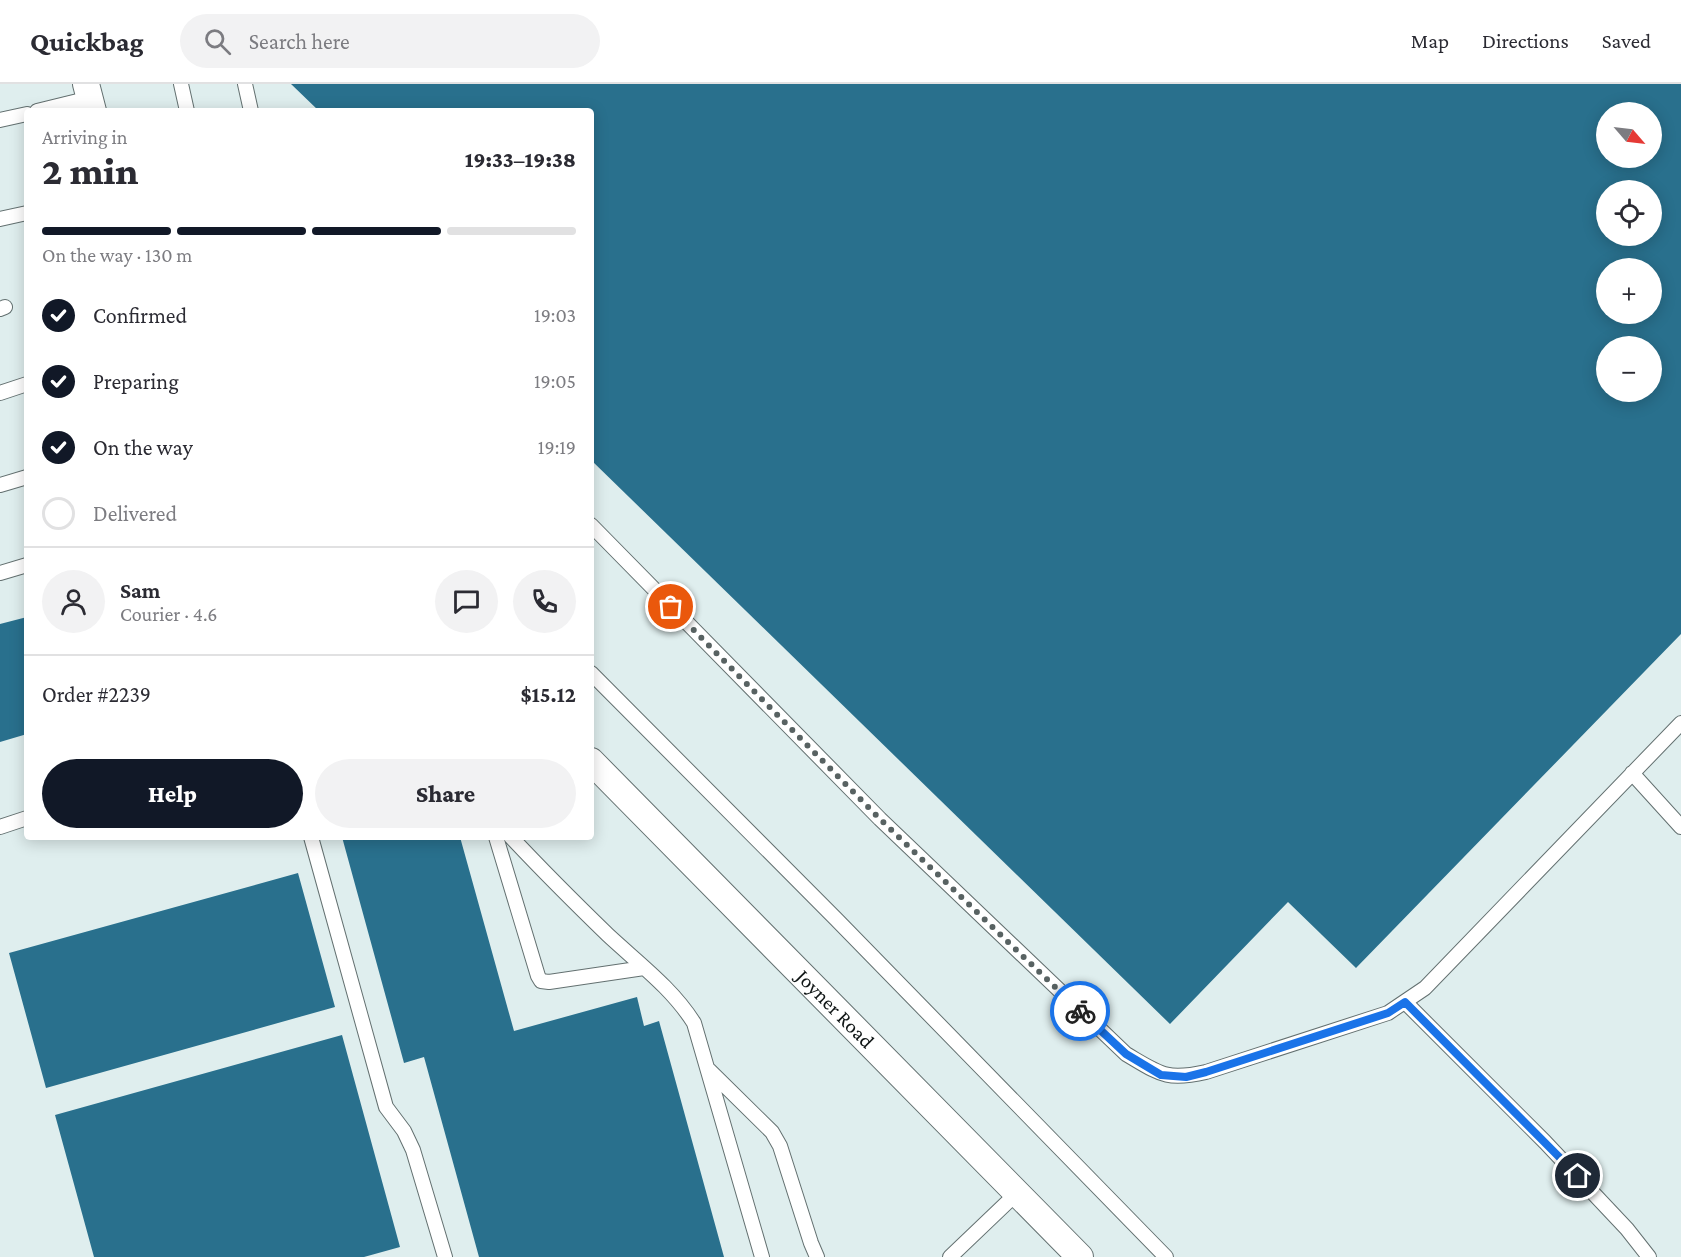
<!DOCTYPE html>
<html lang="en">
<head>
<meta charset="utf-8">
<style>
  :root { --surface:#fff; --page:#f2f2f3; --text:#2b2b33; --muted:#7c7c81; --line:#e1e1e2; --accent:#111827 }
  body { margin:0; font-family:"Crimson Pro",serif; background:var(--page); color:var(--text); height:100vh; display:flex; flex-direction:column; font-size:22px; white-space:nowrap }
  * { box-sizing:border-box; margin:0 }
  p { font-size:20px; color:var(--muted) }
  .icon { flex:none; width:33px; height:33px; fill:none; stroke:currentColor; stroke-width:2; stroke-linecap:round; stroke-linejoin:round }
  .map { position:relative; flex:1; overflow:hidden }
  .sheet { position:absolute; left:24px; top:24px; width:570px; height:732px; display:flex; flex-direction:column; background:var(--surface); border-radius:6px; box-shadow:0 3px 15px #0003 }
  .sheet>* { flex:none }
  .needle { width:39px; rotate:118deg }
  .buttons { position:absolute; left:1596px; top:18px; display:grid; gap:12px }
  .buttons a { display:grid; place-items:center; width:66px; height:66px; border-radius:50%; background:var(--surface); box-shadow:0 3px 15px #0003; font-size:30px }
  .pin { position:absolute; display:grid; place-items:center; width:51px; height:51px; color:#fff; margin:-26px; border:3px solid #fff; border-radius:50%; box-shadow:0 2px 6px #0007 }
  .courier { position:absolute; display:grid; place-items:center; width:60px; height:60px; margin:-30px; border:4px solid #1a73e8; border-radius:50%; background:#fff; color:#222; box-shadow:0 2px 8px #0007 }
  .summary em { font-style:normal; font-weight:800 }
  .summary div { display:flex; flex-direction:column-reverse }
  .summary { display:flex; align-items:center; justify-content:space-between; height:102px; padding:0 18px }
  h1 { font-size:39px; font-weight:800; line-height:45px }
  .bar { display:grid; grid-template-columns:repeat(4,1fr); gap:9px 6px; align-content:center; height:72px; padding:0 18px }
  .bar i { height:8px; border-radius:4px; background:var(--line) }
  .bar .current { background:var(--accent) }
  .bar p { grid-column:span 4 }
  .line { display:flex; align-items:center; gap:15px; padding:0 18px; border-top:2px solid var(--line) }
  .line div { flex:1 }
  .round { display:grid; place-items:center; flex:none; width:63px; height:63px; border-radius:32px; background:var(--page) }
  ol { padding:0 18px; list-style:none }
  li { display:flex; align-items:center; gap:18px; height:66px }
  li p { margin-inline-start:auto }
  li .icon { padding:6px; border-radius:50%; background:var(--accent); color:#fff; stroke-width:4 }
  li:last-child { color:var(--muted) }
  li i { width:33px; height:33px; border:3px solid var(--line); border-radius:50% }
  .action { display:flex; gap:12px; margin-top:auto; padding:12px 18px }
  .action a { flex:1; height:69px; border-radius:36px; background:var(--accent); color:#fff; font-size:24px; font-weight:800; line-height:69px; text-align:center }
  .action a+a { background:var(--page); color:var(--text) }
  header { display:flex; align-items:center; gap:36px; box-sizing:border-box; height:84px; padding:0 30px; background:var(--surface); border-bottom:2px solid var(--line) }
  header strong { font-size:28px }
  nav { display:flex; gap:33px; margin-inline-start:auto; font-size:21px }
  .search { width:420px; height:54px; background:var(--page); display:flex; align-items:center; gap:15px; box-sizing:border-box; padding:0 21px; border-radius:33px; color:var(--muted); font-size:22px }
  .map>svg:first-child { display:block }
  .building { fill:#29708d; fill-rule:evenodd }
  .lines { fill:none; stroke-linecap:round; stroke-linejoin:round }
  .lane-casing { stroke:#637070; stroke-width:16 }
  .street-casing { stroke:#637070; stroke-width:28 }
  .lane { stroke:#fff; stroke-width:14 }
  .street { stroke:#fff; stroke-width:26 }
  .done { stroke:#586262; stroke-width:6; stroke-dasharray:0 10.8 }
  .route { stroke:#1a73e8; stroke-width:8 }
  .labels { text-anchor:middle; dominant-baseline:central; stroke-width:4.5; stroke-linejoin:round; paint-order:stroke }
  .street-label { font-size:21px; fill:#101616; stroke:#ecfcfb }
</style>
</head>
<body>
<header>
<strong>Quickbag</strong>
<div class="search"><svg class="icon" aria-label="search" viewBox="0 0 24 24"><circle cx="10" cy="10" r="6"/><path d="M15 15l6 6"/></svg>Search here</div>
<nav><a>Map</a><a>Directions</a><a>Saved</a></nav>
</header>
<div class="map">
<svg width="1681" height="1173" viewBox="0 0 1681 1173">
  <rect width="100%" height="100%" fill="#dfeeee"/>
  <path class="building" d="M291,0H1681V550L1356,884L1288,818L1170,940L591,376V27H319ZM1606,28H1652V74H1606ZM1606,106H1652V152H1606ZM1606,184H1652V230H1606ZM1606,262H1652V308H1606Z
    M27,533V650L0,658V540Z
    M342,753H460L514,947L637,913L644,942L659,937L724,1173H479L424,973L404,979Z
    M298,789L335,923L46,1004L9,869Z
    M342,951L400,1163L364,1173H94L55,1031Z"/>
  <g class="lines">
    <defs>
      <path id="lane" d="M181,0L187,27
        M245,0L251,27
        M37,27L90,14
        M0,36L27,30
        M0,135L27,129
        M0,225L5,223
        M0,309L27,300
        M0,401L27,393
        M591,441L880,735L1126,970C1160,990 1166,997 1206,988L1388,929L1425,904L1681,639
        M0,489L27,481
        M591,589L836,835L1166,1173
        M1632,689L1681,743
        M0,743L27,734
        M311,753L386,1023L404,1047L413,1066L445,1173
        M496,753L538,892L541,897L549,898L644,884
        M511,753C542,786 575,819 608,851C638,879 672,904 694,939L762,1173
        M1405,918L1545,1058L1627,1145L1649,1173
        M709,986L772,1048L780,1062L811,1159L817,1173
        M950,1173L1017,1109"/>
      <g id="street">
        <path d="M86,0L93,27"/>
        <path id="s1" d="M591,677L1080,1173"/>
      </g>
    </defs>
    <use href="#lane" class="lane-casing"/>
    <use href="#street" class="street-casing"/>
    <use href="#lane" class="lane"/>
    <use href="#street" class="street"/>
  </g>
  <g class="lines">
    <path class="done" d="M671,523L880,735L1080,927"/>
    <path class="route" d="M1080,927L1126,970L1161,991L1186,993L1206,988L1388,929L1405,918L1578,1092"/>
  </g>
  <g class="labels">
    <g class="street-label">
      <text stroke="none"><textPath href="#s1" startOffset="348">Joyner Road</textPath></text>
    </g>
  </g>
</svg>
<div class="buttons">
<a><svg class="needle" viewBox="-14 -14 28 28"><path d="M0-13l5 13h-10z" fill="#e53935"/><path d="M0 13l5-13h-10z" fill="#7c7c81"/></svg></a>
<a><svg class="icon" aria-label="locate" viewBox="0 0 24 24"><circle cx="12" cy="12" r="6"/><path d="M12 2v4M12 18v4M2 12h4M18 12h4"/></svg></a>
<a>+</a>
<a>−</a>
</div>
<div class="pin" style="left:671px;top:523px;background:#ea580c"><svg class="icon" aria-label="bag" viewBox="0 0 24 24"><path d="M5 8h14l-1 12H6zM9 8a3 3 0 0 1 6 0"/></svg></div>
<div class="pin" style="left:1578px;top:1092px;background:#1f2937"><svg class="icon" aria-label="home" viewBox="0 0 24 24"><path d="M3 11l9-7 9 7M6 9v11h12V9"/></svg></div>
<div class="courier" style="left:1080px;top:927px"><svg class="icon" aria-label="bike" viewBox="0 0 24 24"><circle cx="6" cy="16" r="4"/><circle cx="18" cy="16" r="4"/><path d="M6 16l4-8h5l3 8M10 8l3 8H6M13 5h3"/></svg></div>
<section class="sheet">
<div class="summary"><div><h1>2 min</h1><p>Arriving in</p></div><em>19:33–19:38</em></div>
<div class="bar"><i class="current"></i><i class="current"></i><i class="current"></i><i></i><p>On the way · 130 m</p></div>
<ol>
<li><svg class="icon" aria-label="check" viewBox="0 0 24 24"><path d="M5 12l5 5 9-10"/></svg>Confirmed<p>19:03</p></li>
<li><svg class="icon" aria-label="check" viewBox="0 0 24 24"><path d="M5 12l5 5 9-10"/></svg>Preparing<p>19:05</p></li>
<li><svg class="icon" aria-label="check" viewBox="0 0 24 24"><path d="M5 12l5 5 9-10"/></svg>On the way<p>19:19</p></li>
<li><i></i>Delivered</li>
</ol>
<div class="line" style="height:108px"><a class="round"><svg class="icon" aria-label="person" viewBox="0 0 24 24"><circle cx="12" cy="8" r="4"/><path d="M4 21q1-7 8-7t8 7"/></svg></a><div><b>Sam</b><p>Courier · 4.6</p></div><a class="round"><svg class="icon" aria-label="chat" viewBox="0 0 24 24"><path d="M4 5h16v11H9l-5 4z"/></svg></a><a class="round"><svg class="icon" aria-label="phone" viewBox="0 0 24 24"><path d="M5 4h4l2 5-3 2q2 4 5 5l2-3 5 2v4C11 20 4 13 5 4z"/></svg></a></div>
<div class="line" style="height:78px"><div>Order #2239</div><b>$15.12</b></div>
<div class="action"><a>Help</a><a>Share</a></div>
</section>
</div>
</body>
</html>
